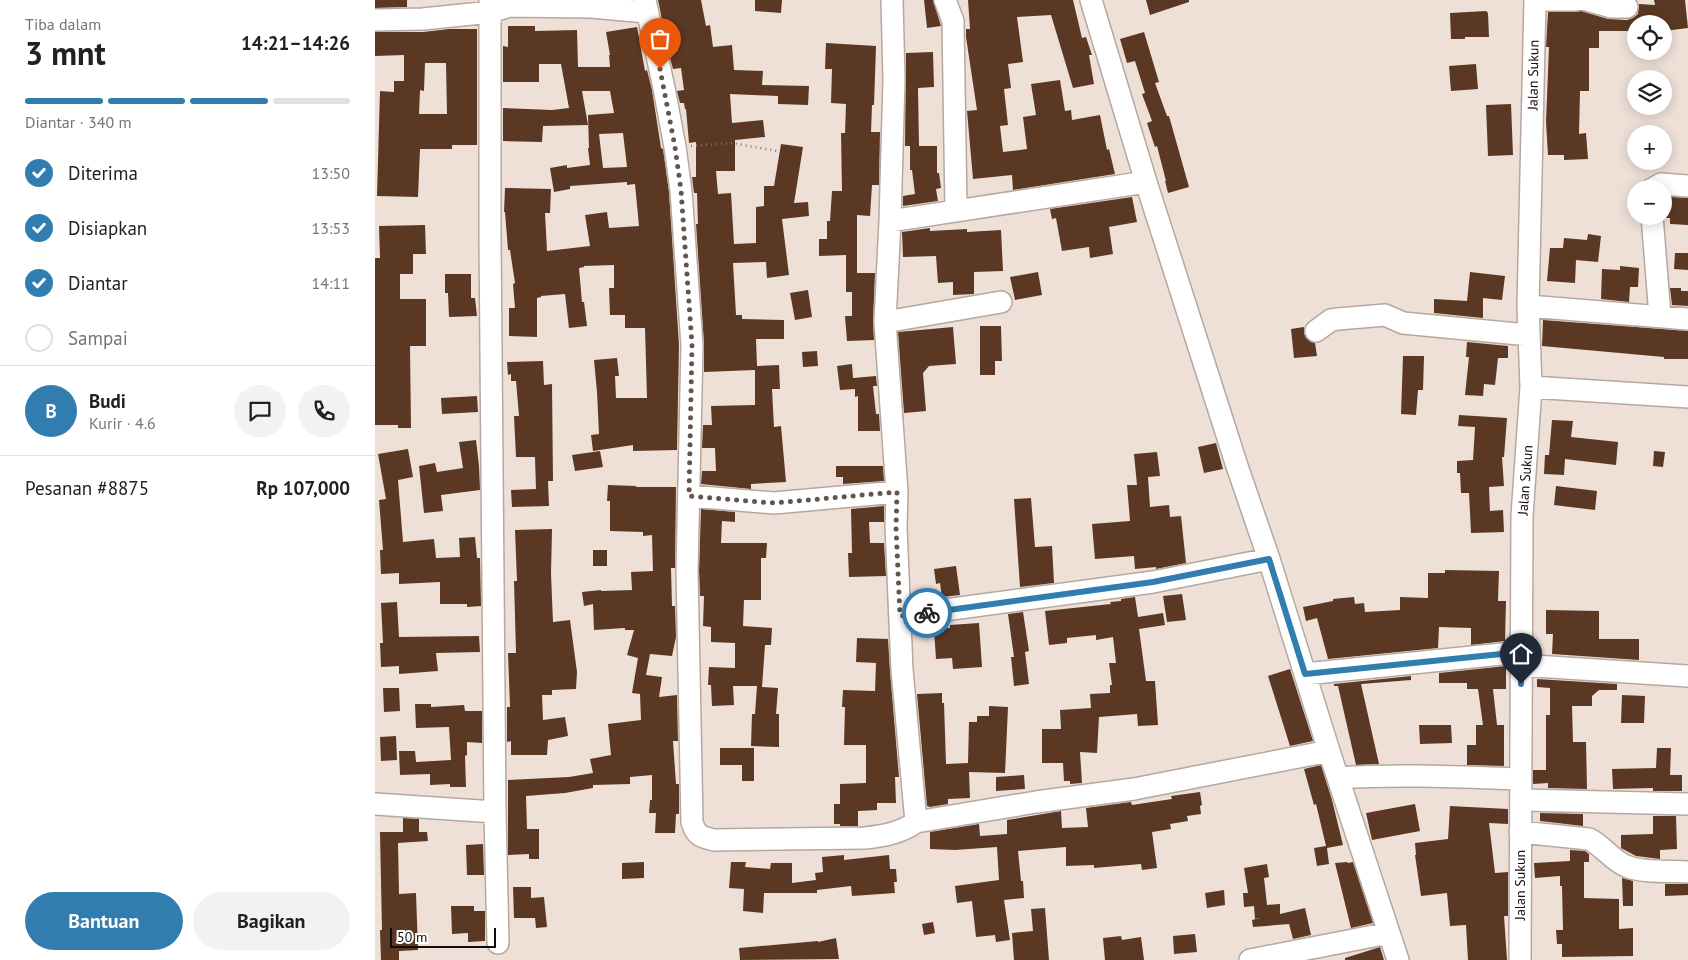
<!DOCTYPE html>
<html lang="id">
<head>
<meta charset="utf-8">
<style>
  :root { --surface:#fff; --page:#f2f2f2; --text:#202124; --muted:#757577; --line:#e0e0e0; --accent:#327db0 }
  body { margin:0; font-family:"PT Sans",sans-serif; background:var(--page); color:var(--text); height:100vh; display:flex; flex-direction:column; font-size:19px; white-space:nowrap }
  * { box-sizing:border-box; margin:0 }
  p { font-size:16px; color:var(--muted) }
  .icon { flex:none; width:28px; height:28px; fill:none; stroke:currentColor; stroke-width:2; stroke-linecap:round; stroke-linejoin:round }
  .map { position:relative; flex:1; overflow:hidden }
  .drawer { display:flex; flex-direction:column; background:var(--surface); width:375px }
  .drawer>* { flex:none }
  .tools { position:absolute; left:1252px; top:15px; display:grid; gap:10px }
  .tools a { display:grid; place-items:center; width:45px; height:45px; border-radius:50%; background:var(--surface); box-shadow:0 2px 12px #0003; font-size:25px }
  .scale { position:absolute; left:15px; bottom:12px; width:106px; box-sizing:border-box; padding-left:5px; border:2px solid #110c09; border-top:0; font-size:14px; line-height:18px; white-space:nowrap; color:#110c09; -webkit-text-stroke:4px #fff; paint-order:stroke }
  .pin { position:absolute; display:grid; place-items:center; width:42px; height:42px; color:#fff; margin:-51px -21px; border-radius:50% 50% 50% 0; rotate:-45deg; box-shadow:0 0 5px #0007 }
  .pin .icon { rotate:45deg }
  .courier { position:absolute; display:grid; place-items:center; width:50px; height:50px; margin:-25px; border:4px solid #327db0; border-radius:50%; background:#fff; color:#222; box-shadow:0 1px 6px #0007 }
  .summary em { font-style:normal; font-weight:700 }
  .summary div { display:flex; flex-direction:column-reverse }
  .summary { display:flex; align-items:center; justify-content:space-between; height:85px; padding:0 25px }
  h1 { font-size:32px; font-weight:700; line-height:38px }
  .bar { display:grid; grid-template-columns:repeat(4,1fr); gap:8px 5px; align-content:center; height:60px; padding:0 25px }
  .bar i { height:6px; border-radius:4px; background:var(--line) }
  .bar .current { background:var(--accent) }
  .bar p { grid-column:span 4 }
  .line { display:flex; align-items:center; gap:12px; padding:0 25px; border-top:1px solid var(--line) }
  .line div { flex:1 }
  .round { display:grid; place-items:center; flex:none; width:52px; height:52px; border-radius:26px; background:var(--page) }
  ol { padding:0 25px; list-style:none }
  li { display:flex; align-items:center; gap:15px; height:55px }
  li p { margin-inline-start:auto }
  li .icon { padding:5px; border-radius:50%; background:var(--accent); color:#fff; stroke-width:4 }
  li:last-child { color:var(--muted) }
  li i { width:28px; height:28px; border:2px solid var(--line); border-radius:50% }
  .action { display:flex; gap:10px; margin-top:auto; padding:10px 25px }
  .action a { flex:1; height:58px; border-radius:30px; background:var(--accent); color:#fff; font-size:20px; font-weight:700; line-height:58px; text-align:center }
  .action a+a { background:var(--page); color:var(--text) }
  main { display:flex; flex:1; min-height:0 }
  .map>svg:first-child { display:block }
  .building { fill:#5a3823; fill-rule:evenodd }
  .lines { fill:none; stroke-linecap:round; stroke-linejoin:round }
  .minor-casing { stroke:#b6a79f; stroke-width:24 }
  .path { stroke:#7f756f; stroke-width:2.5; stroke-dasharray:1 4; stroke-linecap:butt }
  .minor { stroke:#fff; stroke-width:21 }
  .done { stroke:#5f5651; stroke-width:5; stroke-dasharray:0 9 }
  .route { stroke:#327db0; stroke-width:6 }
  .labels { text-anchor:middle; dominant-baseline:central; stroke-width:5; stroke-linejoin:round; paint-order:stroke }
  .street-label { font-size:14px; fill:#110c09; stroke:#fff }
</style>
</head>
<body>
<main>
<section class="drawer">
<div class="summary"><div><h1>3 mnt</h1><p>Tiba dalam</p></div><em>14:21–14:26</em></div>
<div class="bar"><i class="current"></i><i class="current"></i><i class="current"></i><i></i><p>Diantar · 340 m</p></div>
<ol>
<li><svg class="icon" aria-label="check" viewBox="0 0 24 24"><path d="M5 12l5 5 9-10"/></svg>Diterima<p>13:50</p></li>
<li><svg class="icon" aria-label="check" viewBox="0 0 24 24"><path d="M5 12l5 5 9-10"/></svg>Disiapkan<p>13:53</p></li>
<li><svg class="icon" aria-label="check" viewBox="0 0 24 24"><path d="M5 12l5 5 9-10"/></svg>Diantar<p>14:11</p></li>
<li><i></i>Sampai</li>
</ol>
<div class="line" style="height:90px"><b class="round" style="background:var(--accent);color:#fff">B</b><div><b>Budi</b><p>Kurir · 4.6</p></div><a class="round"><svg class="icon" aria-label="chat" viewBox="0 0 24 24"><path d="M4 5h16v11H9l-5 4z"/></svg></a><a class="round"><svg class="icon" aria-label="phone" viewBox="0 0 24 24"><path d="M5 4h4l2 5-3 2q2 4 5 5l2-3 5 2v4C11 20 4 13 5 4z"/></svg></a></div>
<div class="line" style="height:65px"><div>Pesanan #8875</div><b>Rp 107,000</b></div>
<div class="action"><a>Bantuan</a><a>Bagikan</a></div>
</section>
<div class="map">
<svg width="1313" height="960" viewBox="0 0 1313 960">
  <rect width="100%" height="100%" fill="#efe0d7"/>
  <path class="building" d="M0,0H32V7L0,8Z
    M283,0H326L331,26L335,25L338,47L357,45L359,70L388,71L387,85L434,86L433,105L403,104V96L355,94L357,123L388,120L390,137L360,140V171H341L343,194L356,193L359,244L381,243V207L389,206V186H399L406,144L428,147L419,203L433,202L434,216L407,219L414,275L392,278L391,262L358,263L361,315H367V319L409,320V339H381L382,366L404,365L405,389H397L399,427L406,426L411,482L376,484V489L326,484L327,471H341L340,448H327L328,425H337L336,406L380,405V370L329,372V344L321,224H323L322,193H319L317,177H321V142L314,143L311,109H310L309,103H305L302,91L309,90L306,68L298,69L294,54V51H303L300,27L289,29Z
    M380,0H407L406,13L380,11Z
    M549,0H558L566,26L552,28Z
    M593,0H698L707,38L711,37L717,55H714L719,84L698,88L676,15L642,17L648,62L633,64L636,88L629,89L633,125L625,126L628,152L652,149L648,117L661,115L656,84L685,80L690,111L696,110L697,120L725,115L732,150L734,149L740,174L638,190L637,175L598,179L592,111L602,110L591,37V29H595Z
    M771,0H814V2L775,15Z
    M1279,0H1310L1313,28L1289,31V24H1261V31H1224V48H1214V91H1205L1204,134L1211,133L1213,159L1189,160V155H1173L1171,122L1174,47H1171L1173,12L1206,11L1233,19L1252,20L1258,18L1263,14L1264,4L1280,5Z
    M1111,11L1113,13L1114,37H1090V39H1076L1075,13Z
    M133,26H160V31L202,30L203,67H235L234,55H235L231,32L262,27L270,71L272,70L277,90L286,148L288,149L294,192L304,345L302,450L258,451V445L218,451L216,435L224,434L222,392L219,360L242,358L244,376H240L241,398H272L270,328H250V315H235L234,288H239V265L209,266V267L204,268L207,302H209L212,326L194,328L190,294L166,296V297L162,298V337L134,336V308H140L138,284L140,283L135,250H133L130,212H129L130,188L176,189L175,213H170L172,251L215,246L210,215L232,212L234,228L264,226L260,184L252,185V182L195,186V189L179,192L175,168L192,165V168L215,165L213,148H214L213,115L239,113L235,91H207L213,125L168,126L167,142L128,141V108L177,110L194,108L186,64H164V82H128V46L133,47ZM248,133L252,167L228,168L224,134Z
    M74,29H102V145H77V149H45L43,197L2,196L5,91L19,92V81H29V55L0,56V32H48ZM50,63H71L72,114H44L45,90L49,91Z
    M769,32L784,82L780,83L792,116H794L814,187L793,193L790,181H791L782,146L780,147L772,123L777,121L767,94L770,93L760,61L752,63L745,39Z
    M451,43L501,46L499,105H497L496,132H505L504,185H497L495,216L482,215V273H500L498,321L499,340L472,341L470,316H477V292H471V255L444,256V239H452V221H455L457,191H467L466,133H470L471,104L456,103L457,69H450Z
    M558,52L559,87L543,88L544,146H530L531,53Z
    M1101,64L1103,89L1076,91L1074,66Z
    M1136,104L1138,155L1113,156L1111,105Z
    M535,146H562V173H564L566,188L561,189L563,201L528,206V196L540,194L537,170H535Z
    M757,197L762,222L734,227L738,254L715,258L714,247L687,251L681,218L677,219L675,209Z
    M1296,197L1313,198V225L1295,224V218H1290V204H1296Z
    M50,225L51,254H38V274H25V299H51V346H35L36,428H23V425H0V258H5L4,226Z
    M555,228V231L592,229V232L626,230L628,271L599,272V294L578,295V282L563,283L561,256L528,257L527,232Z
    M1213,234L1226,236L1223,262L1201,260L1200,283L1172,281L1175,248H1188L1189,238L1212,240Z
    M1300,253H1313V270L1299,269Z
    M1245,266L1264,268L1263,287H1255L1254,302L1226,299L1227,269L1245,270Z
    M663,272L667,295L640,300L635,277Z
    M1095,272L1130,276L1127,300L1108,298V318L1059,313V299L1092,301Z
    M70,274H96V298H100L102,316L74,317L73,293H70Z
    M1295,288H1306V291H1313V306L1297,305Z
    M433,290L437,317L420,320L415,293Z
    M1168,320L1313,331V359H1289V357L1167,346Z
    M605,326H626L627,361H620V375H605Z
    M578,327L581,364L554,366L548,373L551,411L529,413L523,332Z
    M929,327V333L931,338L936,342L940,343L942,356L919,358L916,329Z
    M1092,342L1133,346V358H1123L1120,385L1109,384L1108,396L1090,395L1094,357H1091Z
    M442,351L443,366L428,367L427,352Z
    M1028,356H1049L1048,390H1043L1041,415L1026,414Z
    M168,361L169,385L177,384L178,481H173L174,506L137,507L136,490L161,489L160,457H141L139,416H144L141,381H136V374L133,375L132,362Z
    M477,364L478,378L501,376L502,386H498L501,414H504L505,431H483V396L480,397V389L465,390L462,366Z
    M102,396L103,412L67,414L66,398Z
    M1084,415L1132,418L1129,457H1127L1129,486L1114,487L1115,511L1128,510L1129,532L1096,533L1094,493H1086L1085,473H1082V461L1098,460L1100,427L1083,426Z
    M1177,420L1198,421L1196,437L1243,442L1241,465L1190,459L1189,475L1169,474L1170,455H1174Z
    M101,440L104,466L105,490L66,495L68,511L49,513L44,466L60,463L62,472L88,468L84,442Z
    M841,443L848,469L829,473L823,447Z
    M33,449L38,477L23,480L28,542L59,539L61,558L85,557L84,538L100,537L102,558H105V559L106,606L92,607V604H65V582L24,584V573L6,574L5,550H8L4,500L11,499L3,454Z
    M225,451L228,467L200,471L197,455Z
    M1279,451L1290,452L1288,467L1278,466Z
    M782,452L785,476L773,477L775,507L794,505L795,517L806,516L811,563L781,569V567L760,569L759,556L720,559L717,524L755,521L752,485H762L759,454Z
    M461,466H508L509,481L468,484V477H461Z
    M233,485L261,486V487H301L300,568H296L297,606H300L301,637L297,656L275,654L271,675L287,677L284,697L302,695L303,741H298L301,784H304V814H301L300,833H280L281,813H274L275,800H277V775L255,777V784L218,785V788L190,793L151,796L152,829H164V859H154V854L133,855V780L194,777L218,773L215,759L236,755L233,724L266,720L265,694L257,693L263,658L252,655L259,630H250V628L219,630L218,604L209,606L207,592L226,590V591L257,590L256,572L278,571L277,535L268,536V532L235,531V501H232Z
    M1181,486L1222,491L1220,510L1179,505Z
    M656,498L660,547L677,546L679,583L645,587L639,499Z
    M509,506V522H494L495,543H509L511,576L474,577L473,553H477L476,509Z
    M326,509L360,512V522L347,521L346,543H392L391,558H386V600H369L368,626L397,628L396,645H390L387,687L403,688L401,714H404V747L376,746L377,714H380L382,686H358L359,705L337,706L336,685H333L334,667L360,668V643L336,642V627L328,626L329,596H325L324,571Z
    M177,529L176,574L178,622L195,620L202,672L201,689L177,690V695H167L168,720L190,717L193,736L173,740L172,755H136V741L132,742V707H135L133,653H141L139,581H142L140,530Z
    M218,550H232V566H218Z
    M581,566L585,595L567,597L565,583L561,584L559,569Z
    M1070,570L1124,571L1123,601H1131L1130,641L1096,645V628L1064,627L1063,648L953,659L942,618L931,621L928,607L958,601V599L979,597L980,604L989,603L990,612L1025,610V597L1053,598V573H1070Z
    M807,594L811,620L792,622L788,596Z
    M760,597L763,617L788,613L790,625L764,629L771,681H780L783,725L763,726L762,714L724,717L722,753L705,752L707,783L695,784V781H689L688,763H667V729H686L685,710L716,708L715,694L735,693V685H737L734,663H741L738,637L721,640V635L692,638V643L674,645L670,611L736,604L735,602L746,601V599Z
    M22,602L24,637L104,636L105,652L61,653L63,671L24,674V666L6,667L5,643H8L6,603Z
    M1171,610L1224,611V639H1264V660L1177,654L1178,634H1171Z
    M648,612L654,651L650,652L654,684L639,686L636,657H639L633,614Z
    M604,623L607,667L578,669L577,658L561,659L559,629L575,628V625Z
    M482,638L513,639L515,671L524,777H520L521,803H502V810L483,811V826H465V824H459V804H465V784L491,783V745H469L470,707H467L468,690L500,691L501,663L481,662Z
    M1131,666V689H1118L1122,725H1129V766L1092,765V745H1101V725H1108L1103,689H1092V683H1064V673Z
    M915,669L938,741L915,746L893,676Z
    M1036,676V680L986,684L1004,764L981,765L963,686H959V684Z
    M1162,679L1242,684V690H1224L1217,696V706H1197L1198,742H1211L1212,789L1173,788V783L1158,784V770H1171V715H1175V688L1162,687Z
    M8,688H24L25,711L9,712Z
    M567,693V703H569L571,764L593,763L594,722H602V716H614V706L633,707L630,773L594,772L595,798L573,799V804L555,807L552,806L542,694Z
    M1247,695L1270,696L1269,723H1246Z
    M40,704H56V707L89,705L90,711H107V743L92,742V755L90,756L91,787H75V784L55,785V774L25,775L24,751H40L41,762L76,760L74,727L41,728Z
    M1044,725H1076L1077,743L1045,744Z
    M21,736L22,760L6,761L5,737Z
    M345,748H379V781H367V765H345Z
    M1282,748H1296L1295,775H1307V791H1278V788L1238,789L1237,769L1281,768Z
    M946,765L957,800L968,845L952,848L954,864L942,866L939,848L951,846L941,804L939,805L929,769Z
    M649,775L650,789L621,791V777Z
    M825,792L827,805L825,806L826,814L812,816L813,821L795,824L796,829L777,832L782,868L767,870L766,864L719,868V865L691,866V847L643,851L646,881H648L649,898L629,900L635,940L621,942L620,935L601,937L597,901L582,903L580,886L624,880L622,847L580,850L555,849V832L604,824L605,836L632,834V820L686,811L687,828L713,827L711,808L756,802L757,805L797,799L796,796Z
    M1040,804L1045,831L997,840L991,813Z
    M1075,806L1133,809V824L1114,823L1120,873L1133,872V916H1129L1132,960H1093L1091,925L1075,926L1072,893L1046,896L1040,855H1041L1040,843L1073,839Z
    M1165,813L1208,814V826L1165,821Z
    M1278,816H1301L1302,849L1285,850V859L1261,856L1246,848V835L1278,834Z
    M28,818L44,819V832H52L53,841L23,843L24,894L41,893L43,950L24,951V960H6L5,930H7L5,832H28Z
    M108,844L109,875H92L91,845Z
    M1195,850L1210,851L1214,854V862H1209V898L1244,899V929L1258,928V956L1187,957V944H1182L1181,930H1188L1187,886H1185V876L1160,878L1159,863L1195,861Z
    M469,855V860L514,855L515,869H521L522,882H519L520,893L477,896L476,886L442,890V893H389L388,913L368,911L369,889L354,888L356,862H371L370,867L395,869L396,863H417V883L441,880L440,873L448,872L447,857Z
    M269,862V878L247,879V863Z
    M972,862L973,863L978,862L998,923L976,928L960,863Z
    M892,864L894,877L889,878L892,905L905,904V914L930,908L936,935L918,939L914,924L878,927L877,920L885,918L880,919L879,906L869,907L868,893H873L869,868Z
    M1247,878L1258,881V906H1248Z
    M1290,884H1313V895L1290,896Z
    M138,887H156V898L169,897L172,927L161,928L160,918H139Z
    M849,890L850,905L832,908L830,893Z
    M76,906H99V911H110V941L93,942V933L77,934Z
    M670,908L674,960H639L637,933L658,931L656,909Z
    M558,922L560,933L549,935L547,924Z
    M820,934L822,952L799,954L798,936Z
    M746,936L747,940L766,937L769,960H730L728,938Z
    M461,938L464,959L365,960L364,948L443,941V942Z
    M1005,947L1009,960H970V958Z"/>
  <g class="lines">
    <defs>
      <path id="minor" d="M115,0V237L120,812L123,943
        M270,0L289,88L300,147L306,191L317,345L312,571L317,822C321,836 326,837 339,840L490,838C508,836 526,833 541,822
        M570,0L578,21L581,210
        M716,0L771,182L862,466L894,559L954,751L1023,960
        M1160,0H1201
        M1211,0L1236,7H1252
        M0,20L48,19L116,12L134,6L216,7L271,12
        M771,182L515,221L510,322L522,492L521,527L527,670L541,822L661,802L759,789L954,751
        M1277,189L1286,184L1313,186
        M1277,216L1285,316
        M515,221L519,79L517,0
        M1153,306L1313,319
        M510,322L626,302
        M941,331L956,320L963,319L1010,315L1028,323L1153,335
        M1156,387L1313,397
        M315,496L399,503L522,492
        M525,616L778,582L894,559
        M1146,665L1313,676
        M930,674L1146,652
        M963,778C1024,774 1085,777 1146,779
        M1146,800L1313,804
        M0,804L120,812
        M1145,832L1214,839C1228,846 1237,860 1251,866C1267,873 1296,871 1313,872
        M875,960L1014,933
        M1145,960L1147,516L1156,387L1153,306L1160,0"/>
    </defs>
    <use href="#minor" class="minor-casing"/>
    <path class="path" d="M316,146L357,143L402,151"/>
    <use href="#minor" class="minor"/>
  </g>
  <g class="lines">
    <path class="done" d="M285,69L300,147L306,190L317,345L314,496L399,503L522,492L521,527L525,616L552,613"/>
    <path class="route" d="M552,613L778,582L894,559L930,674L1146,652V684"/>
  </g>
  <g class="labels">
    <g class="street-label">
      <text transform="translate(1158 75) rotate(-89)">Jalan Sukun</text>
      <text transform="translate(1150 480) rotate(-86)">Jalan Sukun</text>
      <text transform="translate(1145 885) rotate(-90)">Jalan Sukun</text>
    </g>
  </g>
</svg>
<div class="tools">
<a><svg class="icon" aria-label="locate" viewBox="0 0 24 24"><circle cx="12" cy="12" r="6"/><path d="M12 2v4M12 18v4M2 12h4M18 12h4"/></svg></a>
<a><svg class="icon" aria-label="layers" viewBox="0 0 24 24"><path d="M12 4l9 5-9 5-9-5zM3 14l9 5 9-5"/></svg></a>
<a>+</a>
<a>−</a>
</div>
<div class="scale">50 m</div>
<div class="pin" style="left:285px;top:69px;background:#ea580c"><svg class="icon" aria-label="bag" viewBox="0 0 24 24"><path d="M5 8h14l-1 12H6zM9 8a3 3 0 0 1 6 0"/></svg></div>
<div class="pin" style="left:1146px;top:684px;background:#1f2937"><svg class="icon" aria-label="home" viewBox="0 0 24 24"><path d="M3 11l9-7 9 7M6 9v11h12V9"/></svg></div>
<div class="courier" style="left:552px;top:613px"><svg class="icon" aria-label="bike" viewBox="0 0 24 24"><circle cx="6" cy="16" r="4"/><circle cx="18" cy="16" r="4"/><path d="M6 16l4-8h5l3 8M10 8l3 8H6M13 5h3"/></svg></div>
</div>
</main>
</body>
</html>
